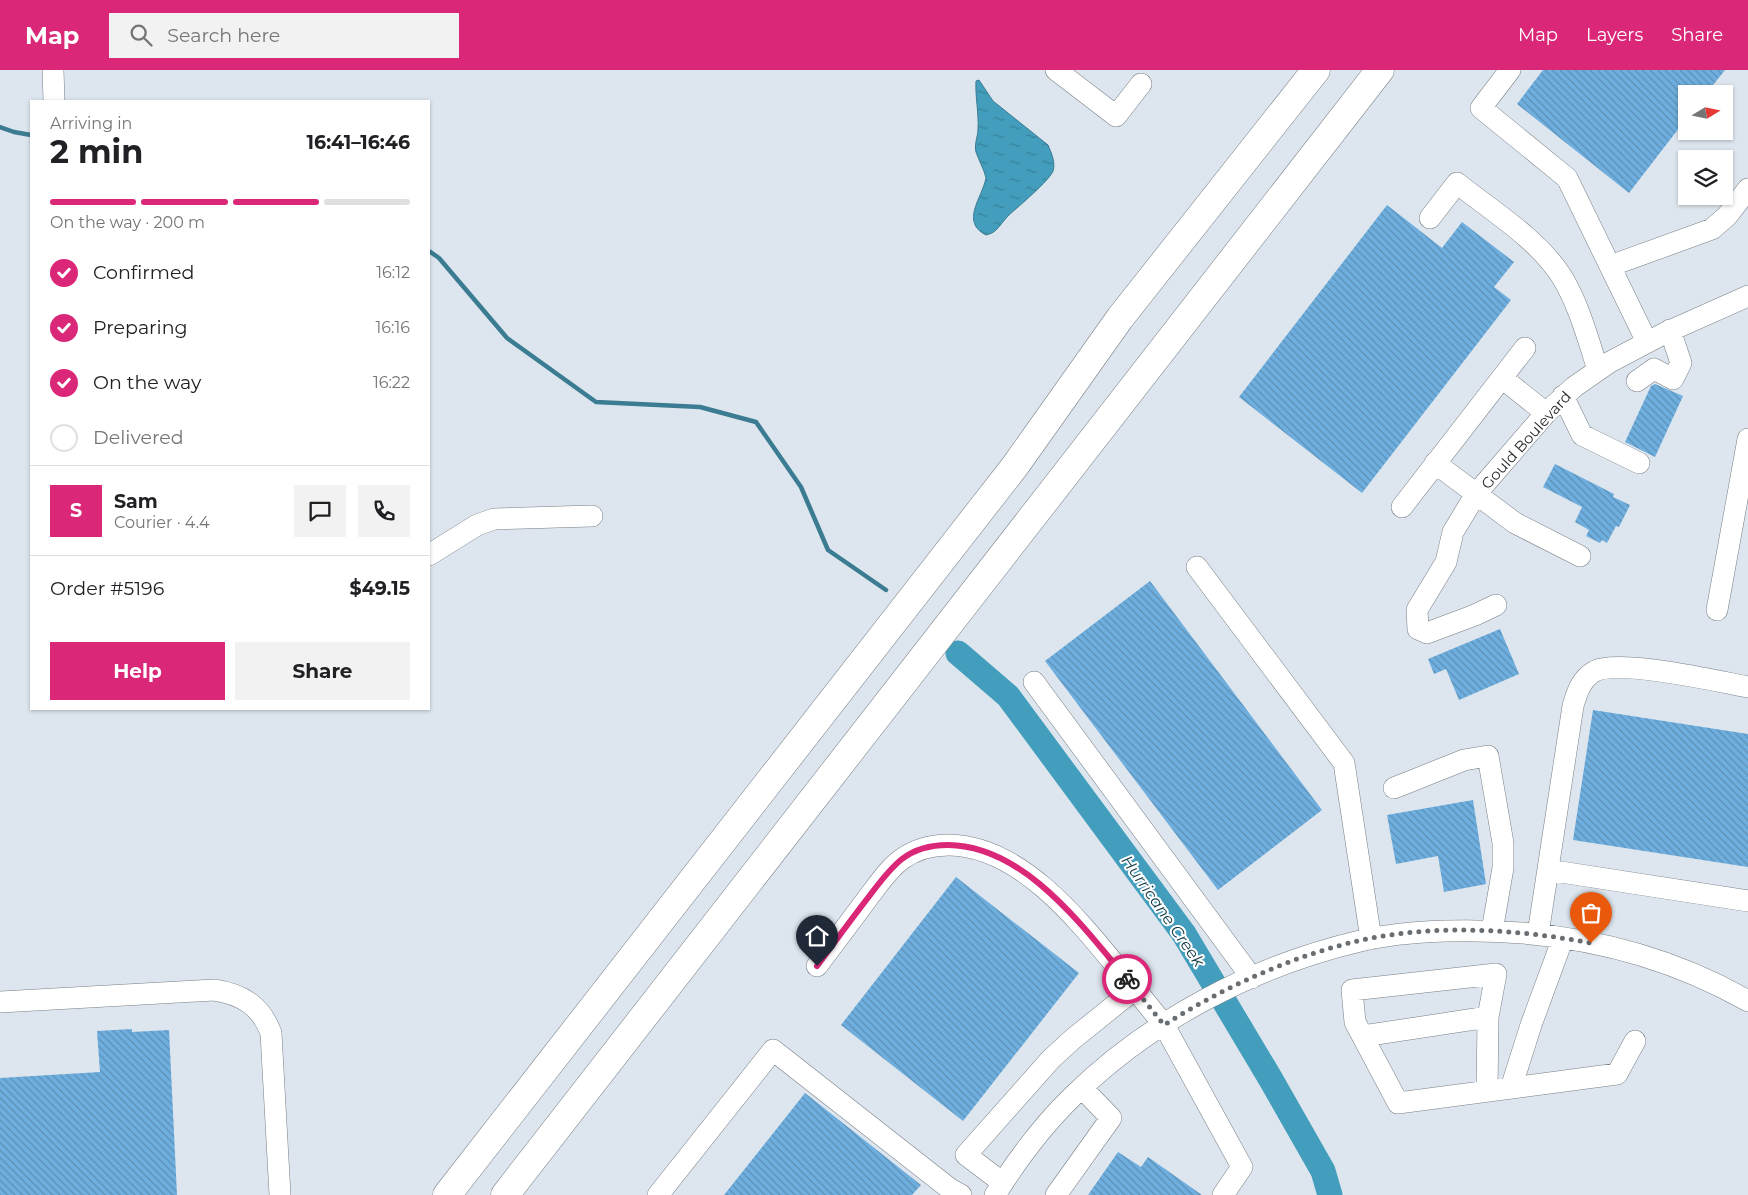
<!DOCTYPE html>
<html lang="en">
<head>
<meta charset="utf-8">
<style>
  :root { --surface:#fff; --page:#f2f2f2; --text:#202124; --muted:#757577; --line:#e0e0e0; --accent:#db2777 }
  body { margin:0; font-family:Montserrat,sans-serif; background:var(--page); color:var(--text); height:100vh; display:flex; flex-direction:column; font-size:19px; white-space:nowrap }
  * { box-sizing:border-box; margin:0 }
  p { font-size:16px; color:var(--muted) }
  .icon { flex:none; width:28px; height:28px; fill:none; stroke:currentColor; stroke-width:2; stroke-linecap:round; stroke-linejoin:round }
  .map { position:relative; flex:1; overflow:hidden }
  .drawer { position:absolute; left:30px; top:30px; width:400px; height:610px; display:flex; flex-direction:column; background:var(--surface); border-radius:0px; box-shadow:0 1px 4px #0004 }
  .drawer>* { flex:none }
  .needle { width:32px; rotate:80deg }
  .buttons { position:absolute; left:1678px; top:15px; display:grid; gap:10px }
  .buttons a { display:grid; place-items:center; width:55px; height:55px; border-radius:0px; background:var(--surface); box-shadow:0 1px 4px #0004; font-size:25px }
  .pin { position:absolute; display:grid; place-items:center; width:42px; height:42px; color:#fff; margin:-51px -21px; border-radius:50% 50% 50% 0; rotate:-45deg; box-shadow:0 0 5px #0007 }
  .pin .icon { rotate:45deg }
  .courier { position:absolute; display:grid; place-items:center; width:50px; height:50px; margin:-25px; border:4px solid #db2777; border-radius:50%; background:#fff; color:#222; box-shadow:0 1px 6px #0007 }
  .overview em { font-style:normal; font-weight:700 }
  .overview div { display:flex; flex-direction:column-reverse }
  .overview { display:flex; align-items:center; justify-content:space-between; height:85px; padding:0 20px }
  h1 { font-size:32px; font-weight:700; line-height:38px }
  .bar { display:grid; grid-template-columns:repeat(4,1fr); gap:8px 5px; align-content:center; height:60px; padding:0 20px }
  .bar i { height:6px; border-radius:4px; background:var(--line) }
  .bar .on { background:var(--accent) }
  .bar p { grid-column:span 4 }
  .line { display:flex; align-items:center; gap:12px; padding:0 20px; border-top:1px solid var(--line) }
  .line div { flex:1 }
  .round { display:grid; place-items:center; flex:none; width:52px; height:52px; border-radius:0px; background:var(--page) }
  ol { padding:0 20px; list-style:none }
  li { display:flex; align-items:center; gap:15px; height:55px }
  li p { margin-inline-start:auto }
  li .icon { padding:5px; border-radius:50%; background:var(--accent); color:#fff; stroke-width:4 }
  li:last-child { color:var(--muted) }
  li i { width:28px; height:28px; border:2px solid var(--line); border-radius:50% }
  .cta { display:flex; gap:10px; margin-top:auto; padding:10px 20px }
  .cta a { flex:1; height:58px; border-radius:0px; background:var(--accent); color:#fff; font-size:20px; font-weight:700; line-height:58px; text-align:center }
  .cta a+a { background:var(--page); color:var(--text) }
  header { display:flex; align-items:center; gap:30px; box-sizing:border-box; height:70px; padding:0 25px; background:var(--accent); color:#fff }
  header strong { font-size:24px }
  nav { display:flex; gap:28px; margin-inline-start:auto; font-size:18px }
  .search { width:350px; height:45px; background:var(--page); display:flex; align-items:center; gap:12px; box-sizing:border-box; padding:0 18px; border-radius:0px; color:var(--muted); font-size:19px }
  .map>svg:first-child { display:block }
  .water { fill:url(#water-ripples); stroke:#3b7c92 }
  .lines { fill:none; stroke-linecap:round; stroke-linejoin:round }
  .stream { stroke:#3b7c92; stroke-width:4.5 }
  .river { stroke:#429ebc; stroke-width:25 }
  .building { fill:url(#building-back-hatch) }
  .minor-casing { stroke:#777f86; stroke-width:22 }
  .highway-casing { stroke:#777f86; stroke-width:29 }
  .minor { stroke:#fff; stroke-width:21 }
  .highway { stroke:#fff; stroke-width:28 }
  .done { stroke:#696e72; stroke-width:5; stroke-dasharray:0 9 }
  .route { stroke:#db2777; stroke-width:6 }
  .labels { text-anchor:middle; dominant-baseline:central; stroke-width:4; stroke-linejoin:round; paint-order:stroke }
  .street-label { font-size:15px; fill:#2a2e30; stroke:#fff }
  .water-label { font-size:16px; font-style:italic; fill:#133c4a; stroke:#fff }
</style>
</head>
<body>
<header>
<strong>Map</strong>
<div class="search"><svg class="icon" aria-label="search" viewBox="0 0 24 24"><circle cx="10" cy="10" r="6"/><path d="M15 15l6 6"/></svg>Search here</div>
<nav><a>Map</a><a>Layers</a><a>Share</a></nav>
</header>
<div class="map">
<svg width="1748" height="1125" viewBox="0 0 1748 1125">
  <defs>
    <pattern id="water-ripples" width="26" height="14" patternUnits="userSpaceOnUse" patternTransform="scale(1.25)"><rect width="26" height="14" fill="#429ebc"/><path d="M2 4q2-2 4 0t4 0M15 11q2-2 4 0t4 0" fill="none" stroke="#378199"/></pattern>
    <pattern id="building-back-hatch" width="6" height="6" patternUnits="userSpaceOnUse" patternTransform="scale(1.25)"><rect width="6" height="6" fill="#6fafdf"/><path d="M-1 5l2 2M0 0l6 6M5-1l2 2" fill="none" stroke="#5b8fb5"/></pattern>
  </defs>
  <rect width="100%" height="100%" fill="#dde6ee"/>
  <path class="water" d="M979,10L993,31L1048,75C1051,82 1056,93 1053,101C1050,110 1018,137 1009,145C1004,150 1001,155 996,160C993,163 990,164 986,165C960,152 982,128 986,108C984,99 979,91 976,82C974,74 978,66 978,59C979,44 975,25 976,11Z"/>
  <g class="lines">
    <path class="stream" d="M0,57L14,62L31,65
      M429,181L439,188L507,268L596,332L700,337L756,352L801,417L828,480L886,520"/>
    <path class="river" d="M958,583L1008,626L1184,864L1270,1008L1323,1101L1330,1125"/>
  </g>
  <path class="building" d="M1543,0H1725L1706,24H1686V49L1629,123L1517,34Z
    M1387,135L1442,178L1462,152L1514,192L1494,217L1511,230L1362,423L1239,327Z
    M1655,314L1683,326L1655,387L1625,372L1651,316Z
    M1555,394L1614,424L1613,427L1630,435L1619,457L1616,456L1607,473L1602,470L1600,473L1586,466L1589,460L1575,452L1582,437L1543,417Z
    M1150,511L1322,740L1218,820L1045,591Z
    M1500,559L1519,604L1459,630L1446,599L1434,604L1428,589Z
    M1593,640L1748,664V797L1573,770Z
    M1473,730L1486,814L1444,822L1438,786L1396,794L1387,745Z
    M956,807L1079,903L963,1051L841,955Z
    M132,959V962L169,960L177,1125H0V1008L100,1002L97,961Z
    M805,1023L921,1115L912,1125H724Z
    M1118,1082L1141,1097L1148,1087L1202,1125H1088Z"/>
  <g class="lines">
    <defs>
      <path id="minor" d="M53,0L54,31
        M1056,0L1116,46L1141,14
        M1510,0L1481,38L1567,108L1647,272
        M1430,148L1457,113C1493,142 1537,168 1562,207C1579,235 1588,269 1598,300
        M1610,196L1712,159L1727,146L1748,119
        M1502,308L1546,343
        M1637,311L1654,299L1673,309L1681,293L1670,260
        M1563,326L1582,365L1639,393
        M1435,393L1515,453L1580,486
        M1402,437L1525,278
        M429,485L477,455L494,449L592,446
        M1197,497L1344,693L1371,869
        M1496,535L1475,545L1427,563L1418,559L1417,540L1446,492L1453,462L1476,424L1546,343L1574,317L1610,292L1665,263L1748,226
        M1717,540L1748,369
        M1034,612L1252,908
        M1394,718L1464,690L1488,686L1503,773V798L1492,861
        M1548,800L1748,831
        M1538,864L1573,636C1577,622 1581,609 1595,601C1619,589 1717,611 1748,617
        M817,896C834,873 851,851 867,829C878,815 888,799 902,789C916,779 932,775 949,775C1027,776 1089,864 1135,919
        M0,932L214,920C242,924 261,936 271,963L280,1125
        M1488,947L1496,904L1352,920L1355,952L1398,1033L1617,1004L1635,971
        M1363,966L1488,947L1487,1021
        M1511,1018L1531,955L1563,868
        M1003,1113L966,1085L1051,989L1074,968L1135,919L1164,955L1242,1097L1223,1125
        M658,1125L773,980L950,1119L961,1125
        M995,1125C1017,1090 1042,1056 1072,1027C1150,950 1254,896 1360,871C1388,864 1417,862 1446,861C1552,858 1655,878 1748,931
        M1056,1125L1111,1048L1082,1018"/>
      <path id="highway" d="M447,1125L1015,396L1120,248L1316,0
        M505,1125L1380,0"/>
    </defs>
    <use href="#minor" class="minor-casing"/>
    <use href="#highway" class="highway-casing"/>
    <use href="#minor" class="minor"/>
    <use href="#highway" class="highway"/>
  </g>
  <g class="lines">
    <path class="done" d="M1127,909L1164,955C1222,918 1294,885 1362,870C1437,854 1516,859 1591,873"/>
    <path class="route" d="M817,896C834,873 850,851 867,829C878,815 888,800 902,789C915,779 931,775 948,775C1025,776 1082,856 1127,909"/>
  </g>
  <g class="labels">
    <g class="street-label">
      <text transform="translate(1526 370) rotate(-48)">Gould Boulevard</text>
    </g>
    <g class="water-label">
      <text transform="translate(1163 841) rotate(55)">Hurricane Creek</text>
    </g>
  </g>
</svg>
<div class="buttons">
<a><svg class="needle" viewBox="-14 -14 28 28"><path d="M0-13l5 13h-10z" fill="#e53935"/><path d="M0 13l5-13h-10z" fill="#757577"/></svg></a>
<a><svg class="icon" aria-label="layers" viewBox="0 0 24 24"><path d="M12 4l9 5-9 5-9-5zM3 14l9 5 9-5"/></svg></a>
</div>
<div class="pin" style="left:1591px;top:873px;background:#ea580c"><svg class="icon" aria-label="bag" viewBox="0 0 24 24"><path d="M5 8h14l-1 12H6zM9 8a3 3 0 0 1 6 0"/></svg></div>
<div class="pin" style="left:817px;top:896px;background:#1f2937"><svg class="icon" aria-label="home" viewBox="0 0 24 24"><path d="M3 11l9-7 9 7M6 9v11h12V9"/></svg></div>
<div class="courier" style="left:1127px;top:909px"><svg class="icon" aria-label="bike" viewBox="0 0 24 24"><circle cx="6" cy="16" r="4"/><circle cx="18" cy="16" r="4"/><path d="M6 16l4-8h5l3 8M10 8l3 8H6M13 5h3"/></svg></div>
<section class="drawer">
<div class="overview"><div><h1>2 min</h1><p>Arriving in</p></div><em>16:41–16:46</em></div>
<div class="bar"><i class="on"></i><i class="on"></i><i class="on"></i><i></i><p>On the way · 200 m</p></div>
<ol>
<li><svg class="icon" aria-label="check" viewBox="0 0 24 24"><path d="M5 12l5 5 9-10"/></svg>Confirmed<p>16:12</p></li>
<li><svg class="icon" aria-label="check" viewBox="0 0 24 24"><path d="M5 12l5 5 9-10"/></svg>Preparing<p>16:16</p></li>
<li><svg class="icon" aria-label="check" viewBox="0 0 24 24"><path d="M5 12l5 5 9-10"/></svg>On the way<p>16:22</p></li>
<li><i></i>Delivered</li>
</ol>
<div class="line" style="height:90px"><b class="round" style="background:var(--accent);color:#fff">S</b><div><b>Sam</b><p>Courier · 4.4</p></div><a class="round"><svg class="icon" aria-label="chat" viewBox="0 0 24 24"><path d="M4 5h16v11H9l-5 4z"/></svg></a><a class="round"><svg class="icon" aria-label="phone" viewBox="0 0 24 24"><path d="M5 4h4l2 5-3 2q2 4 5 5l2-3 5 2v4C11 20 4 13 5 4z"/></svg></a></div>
<div class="line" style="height:65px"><div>Order #5196</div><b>$49.15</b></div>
<div class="cta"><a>Help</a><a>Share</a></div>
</section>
</div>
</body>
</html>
